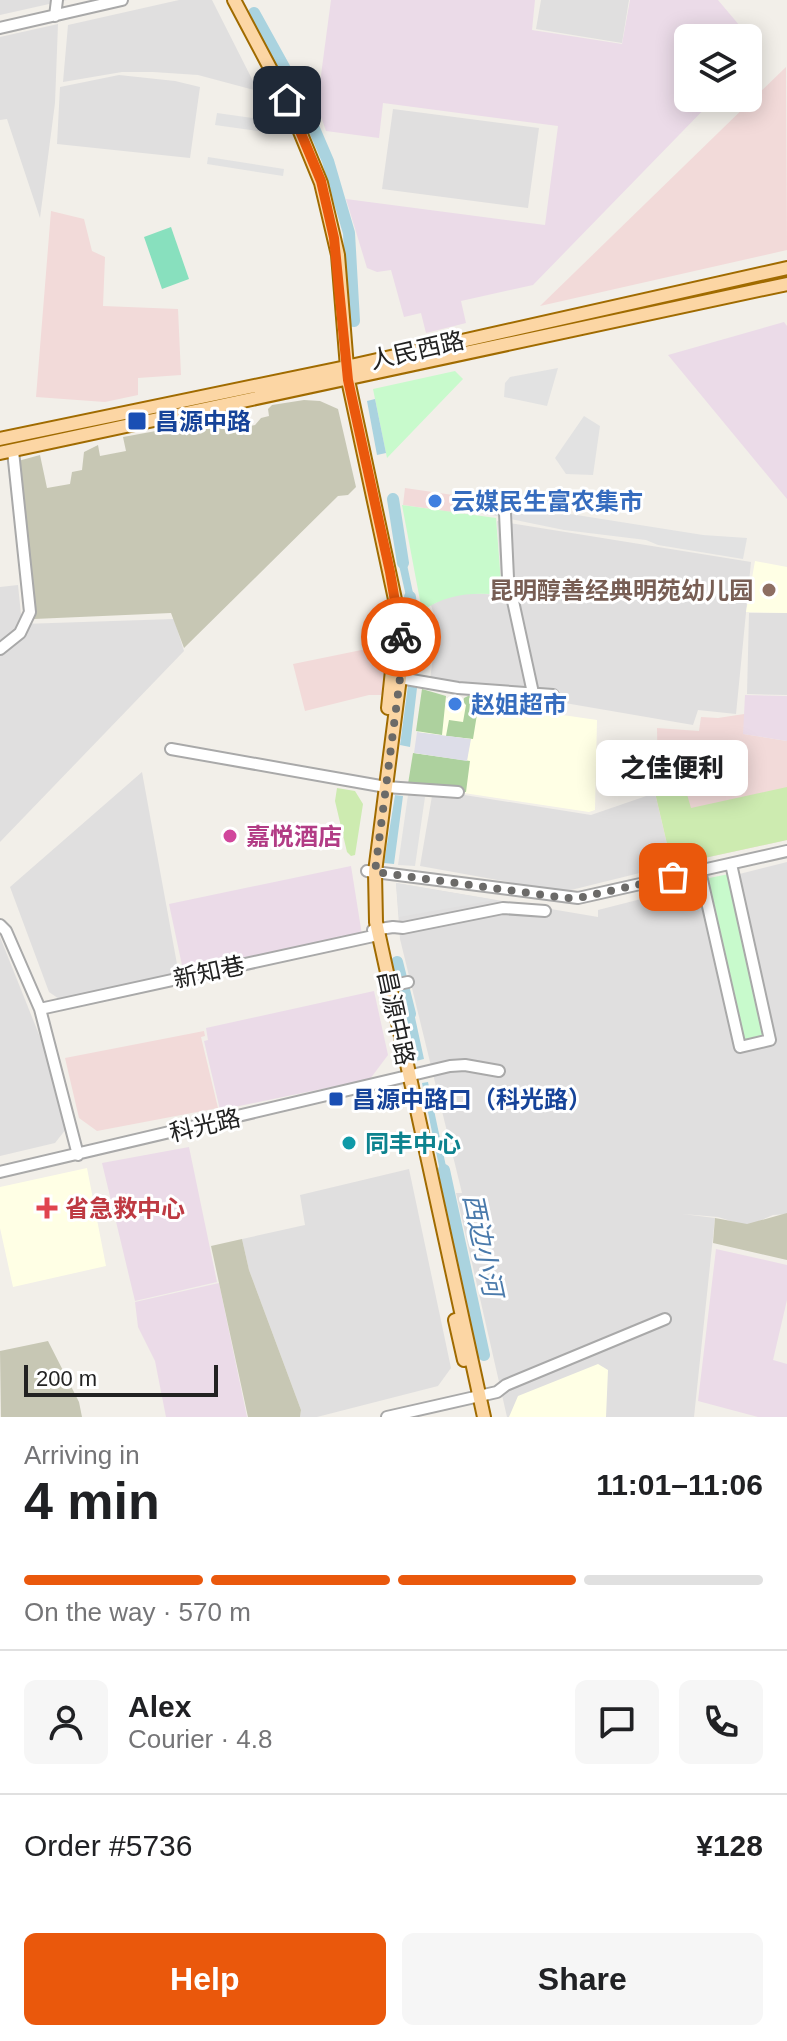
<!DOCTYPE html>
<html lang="en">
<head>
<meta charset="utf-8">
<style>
  :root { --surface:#fff; --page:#f6f6f6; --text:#202124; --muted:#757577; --line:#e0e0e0; --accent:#ea580c }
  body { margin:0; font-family:Arial,"Noto Sans SC",sans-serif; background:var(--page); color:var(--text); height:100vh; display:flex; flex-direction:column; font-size:30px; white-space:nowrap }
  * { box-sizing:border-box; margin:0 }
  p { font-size:26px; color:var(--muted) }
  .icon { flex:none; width:44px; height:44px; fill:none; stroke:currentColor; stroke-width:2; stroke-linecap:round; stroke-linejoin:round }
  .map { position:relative; height:1417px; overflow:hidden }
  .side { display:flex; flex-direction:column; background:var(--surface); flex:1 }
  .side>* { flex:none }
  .tools { position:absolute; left:674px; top:24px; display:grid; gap:16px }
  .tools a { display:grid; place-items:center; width:88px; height:88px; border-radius:12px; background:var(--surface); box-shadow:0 4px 20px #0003; font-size:40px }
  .scale { position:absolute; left:24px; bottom:20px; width:194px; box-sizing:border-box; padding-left:8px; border:4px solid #222; border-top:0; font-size:22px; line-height:28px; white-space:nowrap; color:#222; -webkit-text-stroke:6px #fff; paint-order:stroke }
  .pin { position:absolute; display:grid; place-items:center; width:68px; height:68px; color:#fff; margin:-34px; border-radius:16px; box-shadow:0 4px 12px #0006 }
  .courier { position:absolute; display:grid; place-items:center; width:80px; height:80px; margin:-40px; border:6px solid #ea580c; border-radius:50%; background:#fff; color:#222; box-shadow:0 2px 10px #0007 }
  .bubble { position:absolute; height:56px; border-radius:12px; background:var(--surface); box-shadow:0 4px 20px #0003; font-size:26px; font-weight:800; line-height:56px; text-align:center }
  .headline em { font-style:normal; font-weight:800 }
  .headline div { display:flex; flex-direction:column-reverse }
  .headline { display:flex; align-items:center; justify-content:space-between; height:136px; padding:0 24px }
  h1 { font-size:52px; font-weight:800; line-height:60px }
  .bar { display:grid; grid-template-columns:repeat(4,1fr); gap:12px 8px; align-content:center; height:96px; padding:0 24px }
  .bar i { height:10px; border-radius:6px; background:var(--line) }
  .bar .active { background:var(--accent) }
  .bar p { grid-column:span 4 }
  .line { display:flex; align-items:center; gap:20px; padding:0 24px; border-top:2px solid var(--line) }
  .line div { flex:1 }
  .round { display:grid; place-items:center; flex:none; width:84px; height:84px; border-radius:12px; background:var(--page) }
  .action { display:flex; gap:16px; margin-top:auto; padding:16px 24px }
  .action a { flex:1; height:92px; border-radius:12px; background:var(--accent); color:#fff; font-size:32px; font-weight:800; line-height:92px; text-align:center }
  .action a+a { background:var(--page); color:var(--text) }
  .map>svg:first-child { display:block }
  .residential { fill:#e0dfdf }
  .commercial { fill:#f2dad9 }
  .industrial { fill:#ebdbe8 }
  .education { fill:#ffffe5 }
  .construction { fill:#c7c7b4 }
  .grass { fill:#cdebb0 }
  .forest { fill:#add19e }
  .park { fill:#c8facc }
  .pitch { fill:#88e0be }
  .parking { fill:#e2e2e2 }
  .plaza { fill:#dddde8 }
  .water { fill:#aad3df }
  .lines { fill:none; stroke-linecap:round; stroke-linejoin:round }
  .river { stroke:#aad3df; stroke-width:12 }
  .minor-casing { stroke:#a9a9a9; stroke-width:14 }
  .major-casing { stroke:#a06b00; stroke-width:16 }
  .minor { stroke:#fff; stroke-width:10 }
  .major { stroke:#fcd6a4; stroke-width:12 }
  .done { stroke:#6b6a68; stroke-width:8; stroke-dasharray:0 14.4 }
  .route { stroke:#ea580c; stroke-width:10 }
  .transit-dot { fill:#1a4fb4; stroke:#fff; stroke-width:3 }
  .shop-dot { fill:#3f7fe0; stroke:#fff; stroke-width:3 }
  .education-dot { fill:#8d6e63; stroke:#fff; stroke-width:3 }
  .hotel-dot { fill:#d1479c; stroke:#fff; stroke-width:3 }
  .culture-dot { fill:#0f9aa8; stroke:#fff; stroke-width:3 }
  .health-dot { fill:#e0444e; stroke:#fff; stroke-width:3 }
  .labels { text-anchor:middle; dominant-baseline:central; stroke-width:6; stroke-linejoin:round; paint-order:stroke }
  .street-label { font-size:24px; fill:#222; stroke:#fff }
  .transit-label { font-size:24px; font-weight:bold; fill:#164399; stroke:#fff; text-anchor:start }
  .shop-label { font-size:24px; font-weight:bold; fill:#366cbe; stroke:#fff; text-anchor:start }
  .education-label { font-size:24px; font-weight:bold; fill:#785e54; stroke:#fff; text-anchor:end }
  .hotel-label { font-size:24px; font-weight:bold; fill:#b23c85; stroke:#fff; text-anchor:start }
  .culture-label { font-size:24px; font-weight:bold; fill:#0d838f; stroke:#fff; text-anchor:start }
  .health-label { font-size:24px; font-weight:bold; fill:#be3a42; stroke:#fff; text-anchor:start }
  .water-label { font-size:26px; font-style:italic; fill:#4a7aab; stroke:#fff }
</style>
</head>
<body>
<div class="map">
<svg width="787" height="1417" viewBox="0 0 787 1417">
  <rect width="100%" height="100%" fill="#f2efe9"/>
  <path class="residential" d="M0,0H67L0,15Z
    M179,0H212L258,91L198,75L153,72H122L63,82L68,25Z
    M541,0H629L622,43L536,29Z
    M58,24L55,103L40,218L7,119L0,120V37Z
    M119,75L175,81L200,87L190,158L57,144L60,87Z
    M393,109L539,128L528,208L382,189Z
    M497,521L751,562L736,714L698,710L693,725L430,680L437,625L431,605L445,598L466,593L502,595Z
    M18,585L22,624L174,619L184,651L0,842V587Z
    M749,613H787V695L747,694Z
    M142,772L179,975L62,1001L49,992L10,887Z
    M433,790L591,815L655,793L672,865L563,892L420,866Z
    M787,862V1214L773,1215L747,1226L718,1217L683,1214L715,1218L694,1417H507L456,1193H462L400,939L396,883L598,917V910Z
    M0,937L42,1042L66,1129L55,1143L0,1156Z
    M409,1169L451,1368L438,1386L317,1417H300L301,1410L249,1270L242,1239L305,1225L300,1195Z"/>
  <path class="commercial" d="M786,67L787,250L540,306Z
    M51,211L84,219L92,251L105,257L103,306L178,309L181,375L138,378V395L105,402L36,397Z
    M405,488L467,497L465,514L403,505Z
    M386,645L384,695H369L305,711L293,664Z
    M744,714V734L787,741V840L672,865L654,788H658L657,728L699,731L701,717L718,718Z
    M204,1031L205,1036L201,1037L218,1108L97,1131L79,1118L65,1058Z"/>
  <path class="industrial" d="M331,0H535L532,30L622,44L630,0H718L761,51L748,64V38H688V98H715L533,285L461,301L466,323L426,333L421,313L404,317L391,270L377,272L367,268L346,199L545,225L558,126L383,103L379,138L326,131L317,105Z
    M784,322L787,326V499L668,355Z
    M745,695L787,696V741L743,734Z
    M351,866L362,935L183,970L169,904Z
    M374,991L388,1055L370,1079L220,1110L204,1041L208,1040L206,1028Z
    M189,1147L217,1282L135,1301L102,1163Z
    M716,1249L787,1265V1300L773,1360L787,1364V1417H758L698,1401Z
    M219,1283L247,1417H166L155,1361L138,1327L135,1302Z"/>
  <path class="education" d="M755,561L787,567V613L746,612Z
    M425,695L597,720L595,810L589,812L411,785Z
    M87,1168L106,1266L13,1287L0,1228V1187Z
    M598,1364L608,1370L606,1417H509L518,1396Z"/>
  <path class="construction" d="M304,400L320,401L338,409L356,487L348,495L338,496L184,648L171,613L34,619L31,607L18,461L40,455L47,488L70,484L72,472L82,470L84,452L98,445L100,456L126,451L123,437L233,417L237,429L255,425L261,418L269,416L268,409L272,405Z
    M787,1213V1260L713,1243L715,1218L747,1224Z
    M242,1239L249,1270L301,1410L300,1417H248L211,1246Z
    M48,1341L79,1402L82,1417H1L0,1351Z"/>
  <path class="grass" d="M787,787V840L672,865L654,788L686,791L691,808Z
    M337,788L355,791L363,804L355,855L351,856L347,852L335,801Z"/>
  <path class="forest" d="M422,689L446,696L442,735L416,731Z
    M470,695L479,702L473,739L446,736L449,720L463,722L466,705L463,702L464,698Z
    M413,753L470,761L466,792L408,784Z"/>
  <path class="park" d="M455,371L463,379L387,458L373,389Z
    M402,505L496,518L502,595C472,592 447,594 422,611Z
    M729,874L766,1037L742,1043L704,879Z"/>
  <path class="pitch" d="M171,227L189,279L162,289L144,237Z"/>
  <path class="parking" d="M217,113L266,120L264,132L215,125Z
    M208,157L284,169L283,176L207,164Z
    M558,368L547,406L504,397L505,383L510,377Z
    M584,416L600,426L593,475L566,474L555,458Z
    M469,498L703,535L747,538L743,559L658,545L646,540L564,530L467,510Z
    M408,795L425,797L415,866L398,865Z
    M396,883L495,900L399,917Z"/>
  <path class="plaza" d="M417,732L471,739L467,761L414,753Z"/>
  <path class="water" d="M375,399L386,453L377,455L367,401Z
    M404,550L417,612L410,614L396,552Z
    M408,685L417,688L410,747L400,745Z
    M395,795L403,796L394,864L384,863Z
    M411,999L424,1059L416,1061L403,1002Z
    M428,1082L450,1185L443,1186L422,1083Z"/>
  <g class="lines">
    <path class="river" d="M254,13L301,98L328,161L349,233L354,321
      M393,499L403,563
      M410,597L415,638
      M397,962L410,1014
      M444,1170L484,1355"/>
    <defs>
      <path id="minor" d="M55,16L57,0
        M0,28L122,0
        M505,513L508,578L533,693
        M0,649L20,633L30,612L13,451
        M394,677L458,688L553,695
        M171,749L386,787L458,792
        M367,871L578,898L787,851
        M700,871L740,1047L770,1040L731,864
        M0,925L6,931L40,1009L78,1155
        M373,930L393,927L403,928L503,908L545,911
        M390,986L408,982
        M40,1009L378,935
        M0,1172L450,1066L465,1065L499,1071
        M387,1417L497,1392L506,1385L665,1319"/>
      <path id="major" d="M234,0L287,100L321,183L338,255L348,380L399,618L402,662L375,872L376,922L484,1417
        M0,439L346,367L787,268
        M0,453L787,284
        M388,708L393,661L392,623
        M455,1320L464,1360"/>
    </defs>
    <use href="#minor" class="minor-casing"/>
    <use href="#major" class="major-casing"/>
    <use href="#minor" class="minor"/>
    <use href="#major" class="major"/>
  </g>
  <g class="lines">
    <path class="done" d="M401,637L400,678L375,872L566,898H578L673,877"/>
    <path class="route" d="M287,100L321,181L334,238L348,380L390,572L401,637"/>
  </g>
  <g class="transit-dot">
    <rect x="127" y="411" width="20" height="20" rx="4"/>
    <rect x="328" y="1091" width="16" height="16" rx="4"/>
  </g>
  <g class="shop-dot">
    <circle cx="435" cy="501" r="8"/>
    <circle cx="455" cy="704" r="8"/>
  </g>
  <circle class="education-dot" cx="769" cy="590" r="8"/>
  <circle class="hotel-dot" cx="230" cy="836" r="8"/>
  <circle class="culture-dot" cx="349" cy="1143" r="8"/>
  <path class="health-dot" d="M43 1196h8v8h8v8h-8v8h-8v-8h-8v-8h8z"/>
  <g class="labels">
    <g class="street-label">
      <text transform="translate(417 350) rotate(-13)">人民西路</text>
      <text transform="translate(209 972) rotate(-12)">新知巷</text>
      <text transform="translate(396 1018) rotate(78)">昌源中路</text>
      <text transform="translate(205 1125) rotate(-13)">科光路</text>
    </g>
    <g class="transit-label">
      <text x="155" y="421">昌源中路</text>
      <text x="352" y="1099">昌源中路口（科光路）</text>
    </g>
    <g class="shop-label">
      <text x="451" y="501">云媒民生富农集市</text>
      <text x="471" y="704">赵姐超市</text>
    </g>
    <g class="education-label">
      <text x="753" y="590">昆明醇善经典明苑幼儿园</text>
    </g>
    <g class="hotel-label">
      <text x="246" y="836">嘉悦酒店</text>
    </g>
    <g class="culture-label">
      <text x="365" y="1143">同丰中心</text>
    </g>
    <g class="health-label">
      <text x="65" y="1208">省急救中心</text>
    </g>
    <g class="water-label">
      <text transform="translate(483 1245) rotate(78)">西边小河</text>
    </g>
  </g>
</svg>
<div class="tools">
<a><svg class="icon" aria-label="layers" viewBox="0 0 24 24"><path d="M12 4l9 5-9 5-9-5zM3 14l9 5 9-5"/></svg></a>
</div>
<div class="scale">200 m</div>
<div class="pin" style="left:673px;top:877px;background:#ea580c"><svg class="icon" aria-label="bag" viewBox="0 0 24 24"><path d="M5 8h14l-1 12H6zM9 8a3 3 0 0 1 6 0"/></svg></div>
<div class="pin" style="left:287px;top:100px;background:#1f2937"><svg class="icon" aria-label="home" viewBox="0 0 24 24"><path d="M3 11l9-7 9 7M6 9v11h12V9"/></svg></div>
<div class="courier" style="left:401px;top:637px"><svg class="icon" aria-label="bike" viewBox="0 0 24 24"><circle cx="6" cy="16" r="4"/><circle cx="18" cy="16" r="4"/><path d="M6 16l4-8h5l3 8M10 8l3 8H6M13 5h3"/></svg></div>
<div class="bubble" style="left:596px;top:740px;width:152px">之佳便利</div>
</div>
<section class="side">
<div class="headline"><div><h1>4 min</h1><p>Arriving in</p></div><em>11:01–11:06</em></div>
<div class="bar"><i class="active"></i><i class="active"></i><i class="active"></i><i></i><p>On the way · 570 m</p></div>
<div class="line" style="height:144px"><a class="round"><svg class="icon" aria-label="person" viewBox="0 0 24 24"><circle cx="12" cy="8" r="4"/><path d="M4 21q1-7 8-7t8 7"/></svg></a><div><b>Alex</b><p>Courier · 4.8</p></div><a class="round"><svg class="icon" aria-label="chat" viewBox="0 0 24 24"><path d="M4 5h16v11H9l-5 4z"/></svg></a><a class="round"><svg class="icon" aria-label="phone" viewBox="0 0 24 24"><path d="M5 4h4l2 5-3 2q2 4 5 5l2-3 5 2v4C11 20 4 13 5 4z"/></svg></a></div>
<div class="line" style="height:104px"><div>Order #5736</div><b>¥128</b></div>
<div class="action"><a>Help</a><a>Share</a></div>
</section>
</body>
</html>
